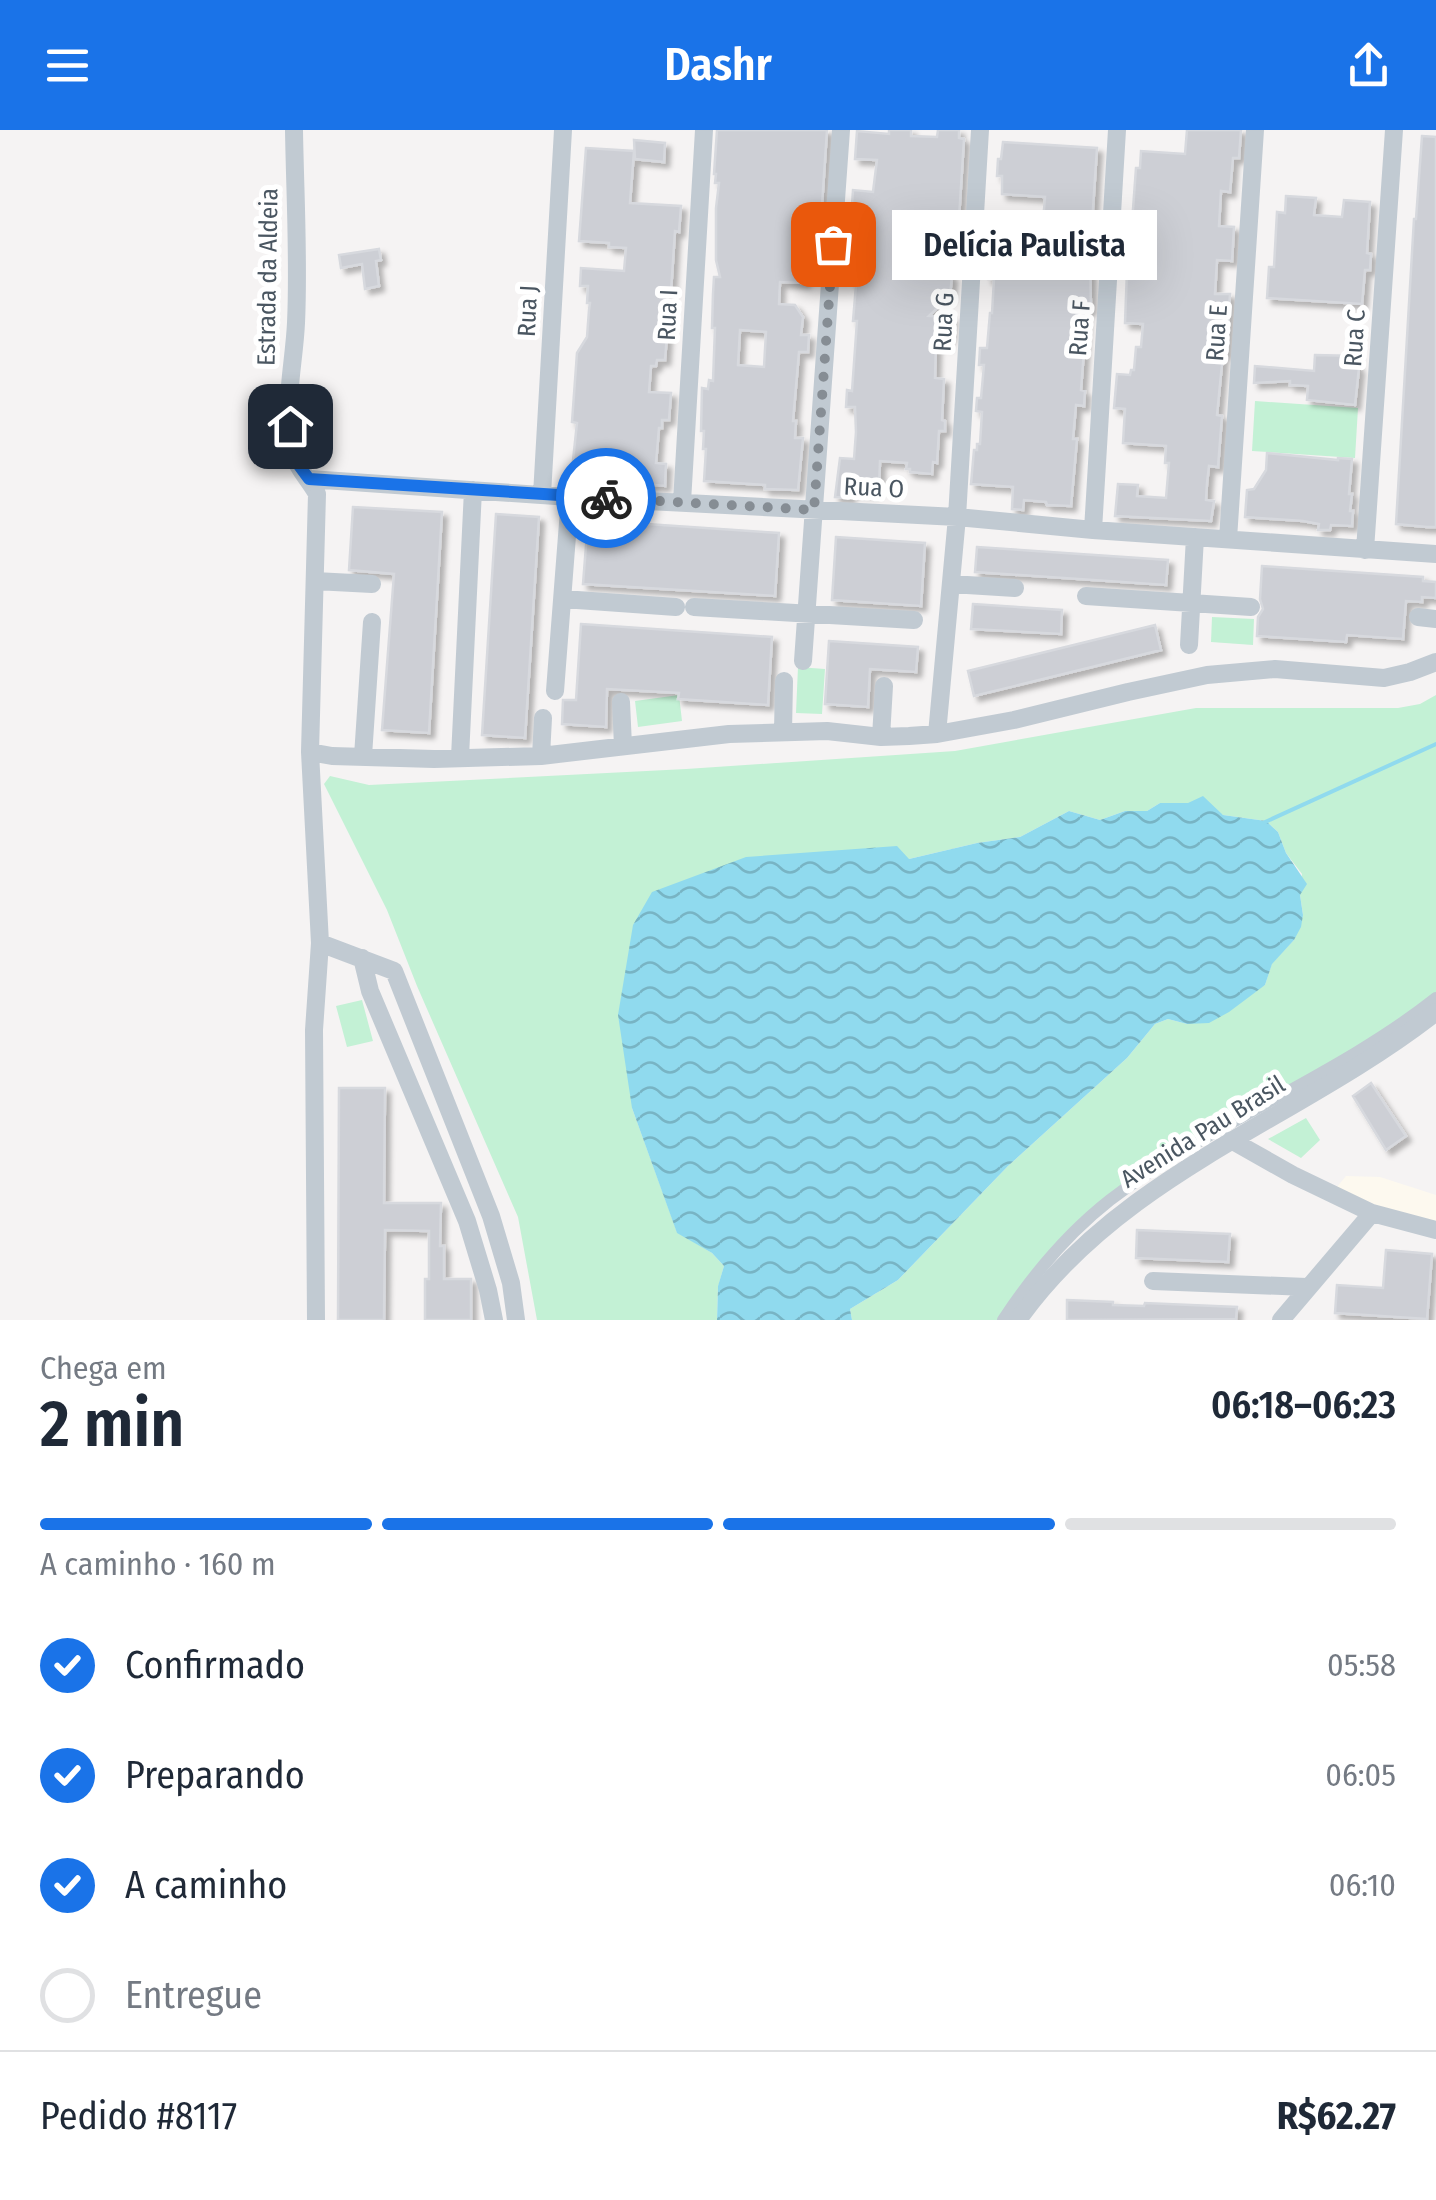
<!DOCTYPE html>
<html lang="pt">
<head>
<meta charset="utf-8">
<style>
  :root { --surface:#fff; --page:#f6f6f7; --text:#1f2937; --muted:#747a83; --line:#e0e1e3; --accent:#1a73e8 }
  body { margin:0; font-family:"Fira Sans Condensed",sans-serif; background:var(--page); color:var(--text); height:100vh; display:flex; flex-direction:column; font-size:38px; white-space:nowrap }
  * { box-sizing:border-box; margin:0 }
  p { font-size:32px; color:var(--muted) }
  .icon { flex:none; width:55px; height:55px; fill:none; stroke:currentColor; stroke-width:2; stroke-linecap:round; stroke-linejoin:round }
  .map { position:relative; height:1190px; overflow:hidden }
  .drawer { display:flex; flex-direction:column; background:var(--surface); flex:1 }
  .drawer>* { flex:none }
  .pin { position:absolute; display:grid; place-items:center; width:85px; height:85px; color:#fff; margin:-42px; border-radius:20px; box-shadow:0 5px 15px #0006 }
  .courier { position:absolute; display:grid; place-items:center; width:100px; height:100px; margin:-50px; border:8px solid #1a73e8; border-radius:50%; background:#fff; color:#222; box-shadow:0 2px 12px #0007 }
  .bubble { position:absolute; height:70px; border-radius:0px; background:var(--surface); box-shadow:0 10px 40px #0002; font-size:32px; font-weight:600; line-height:70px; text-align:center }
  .head em { font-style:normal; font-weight:600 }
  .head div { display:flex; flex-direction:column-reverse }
  .head { display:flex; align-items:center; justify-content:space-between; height:170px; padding:0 40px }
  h1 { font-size:65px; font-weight:600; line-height:75px }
  .bar { display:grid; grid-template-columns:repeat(4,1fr); gap:15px 10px; align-content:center; height:120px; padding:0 40px }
  .bar i { height:12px; border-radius:8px; background:var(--line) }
  .bar .on { background:var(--accent) }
  .bar p { grid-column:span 4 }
  .line { display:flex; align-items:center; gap:25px; padding:0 40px; border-top:2px solid var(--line) }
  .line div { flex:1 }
  ol { padding:0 40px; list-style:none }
  li { display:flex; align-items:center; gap:30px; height:110px }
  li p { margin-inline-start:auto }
  li .icon { padding:10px; border-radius:50%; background:var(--accent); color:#fff; stroke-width:4 }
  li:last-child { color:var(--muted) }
  li i { width:55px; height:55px; border:5px solid var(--line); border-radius:50% }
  header { display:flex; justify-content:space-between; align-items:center; height:130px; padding:0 40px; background:var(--accent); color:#fff; font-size:45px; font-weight:600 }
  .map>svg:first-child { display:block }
  .commercial { fill:#fdf9ef }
  .green { fill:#c3f1d5 }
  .water { fill:url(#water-waves) }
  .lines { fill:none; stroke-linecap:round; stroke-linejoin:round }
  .stream { stroke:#90daee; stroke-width:4 }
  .building { fill:#cdcfd5; stroke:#d7d9de; stroke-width:2.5; fill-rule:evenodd; filter:url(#shadow) }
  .pedestrian { stroke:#c1cad2; stroke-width:12 }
  .minor { stroke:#c1cad2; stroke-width:18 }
  .done { stroke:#868d94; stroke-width:10; stroke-dasharray:0 18 }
  .route { stroke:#1a73e8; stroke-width:12 }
  .labels { text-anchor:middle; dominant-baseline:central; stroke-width:10; stroke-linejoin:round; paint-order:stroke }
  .street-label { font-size:25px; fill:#4a5661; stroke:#fff }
</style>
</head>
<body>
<header><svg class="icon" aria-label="menu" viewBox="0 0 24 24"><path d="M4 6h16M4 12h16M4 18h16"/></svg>Dashr<svg class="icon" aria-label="share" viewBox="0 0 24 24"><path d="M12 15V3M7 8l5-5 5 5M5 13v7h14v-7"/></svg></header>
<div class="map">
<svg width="1436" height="1190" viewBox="0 0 1436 1190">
  <defs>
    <pattern id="water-waves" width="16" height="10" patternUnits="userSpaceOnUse" patternTransform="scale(2.5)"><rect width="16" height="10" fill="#90daee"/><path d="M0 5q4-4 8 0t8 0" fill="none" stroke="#78b4c4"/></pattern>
    <filter id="shadow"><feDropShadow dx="5" dy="5" stdDeviation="2.5" flood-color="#0004"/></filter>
  </defs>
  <rect width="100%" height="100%" fill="#f5f3f3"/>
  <path class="commercial" d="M1346,1046L1380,1047L1436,1065V1093L1392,1082L1336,1058Z"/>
  <path class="green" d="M1255,271L1358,278L1355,328L1252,321Z
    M1212,487L1254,489L1253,515L1211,512Z
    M798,537L825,539L822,584L796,583Z
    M679,565L682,591L638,597L635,571Z
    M1436,565V868L1149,1043L1082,1095L1003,1190H852L850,1179L898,1150L1008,1036L1127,928L1155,894L1168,889L1187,894L1265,855L1272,833L1294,810L1303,785L1300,765L1302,744L1286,723L1278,702L1266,691L1223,685L1188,673H1160L1147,681H1125L1100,690L1069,681L1020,707L977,713L909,729L632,978L677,1102L712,1123L724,1136L718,1157L717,1190H537L518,1087L417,856L387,780L324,654L330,646L369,655L686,639L955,621L1196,578H1398L1420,574Z
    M362,870L373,911L347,917L336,876Z
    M1306,988L1320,1010L1301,1028L1268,1009Z"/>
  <path class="water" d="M1203,666L1223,685L1266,691L1278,702L1286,723L1307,754L1300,765L1303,785L1301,797L1294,810L1272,834L1265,855L1229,882L1209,893L1187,894L1168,889L1155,894L1127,928L1008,1036L898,1150L850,1179L852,1190H717L718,1156L724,1136L712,1123L677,1103L632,978L618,885L633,795L652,762L746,727L897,716L909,729L977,713L1020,707L1069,681L1100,690L1125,681H1147L1160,673H1188Z"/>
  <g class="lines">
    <path class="stream" d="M1263,693L1436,614"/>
  </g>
  <path class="building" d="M717,0H827L819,120L810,119L805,153L780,152L779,174L795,175L803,187L801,205H809L808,222H799L793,291H796L795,308H803L798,360L765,359V355L704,351L706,319H703L704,301H701L702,258L708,259L709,250L713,251L715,198H712L713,164L714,147H720L716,130V78L719,53H715L716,44H714ZM740,200L766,202L764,237L738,235Z
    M889,0H911V6L937,7L938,0H959V8L964,9L958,104L919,102L917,127L949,129L948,146H952L950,166L929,186L952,187L950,207L947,206V215L936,214L935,248L944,249L942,290L945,291V301H939L937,333L933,332L932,344L910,342V339H906L907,333L880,331L879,358H874V363L850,362V368L835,367L840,328L854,329L856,302L855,277H846L847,260L852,261L857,191H853L856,155H853L851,148L854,105H850L853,60L873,62L877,30L855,29L857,1L889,4Z
    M1187,0H1241L1239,28H1233L1230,62L1221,61L1219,96L1234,97L1232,131L1217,130L1215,164H1230L1226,224H1223L1217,285L1222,286L1218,337L1209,336L1207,353L1206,370L1214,371L1211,391L1115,386L1118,354L1138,355L1137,366L1166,368L1169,333H1165L1166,316L1123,313L1125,279L1114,278L1117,244L1130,245L1131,240H1134L1136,217H1141L1143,194L1125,193L1127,141L1133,142L1135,107H1131L1136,38H1140L1141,21L1185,24Z
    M1422,6L1436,7V397H1427L1396,394L1414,89H1416Z
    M634,10L665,13L664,32L635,29Z
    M1003,12L1097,18L1090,124L1091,180H1087L1081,260L1085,261L1084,276L1076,275L1073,309H1077L1071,376L1047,375L1046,372L1024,370L1023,380L1012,379L1013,357L971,354L974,320H977V314H980L982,282L976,281L977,268H981L984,235H979L980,218H987L990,183H992L994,149H988L987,114L998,115L999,97L1021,99L1022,91L1043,92L1045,67L1002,64V46H997L998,29H1001Z
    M586,18L634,21L630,73L681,76L679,102L675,101L671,161H668L663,205H667L665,230H657L656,236H651L649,262L671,263L669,290H662V298H659L656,333L666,334L665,356L622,352L623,344L598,342L593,343L592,350L571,349L577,293L572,292L577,223L587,207L589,180L590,173H587L588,156H580L581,138L624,141L626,118L609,117V113L579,111Z
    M1286,66L1316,68L1314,85L1342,87L1344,70L1370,72L1367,123L1371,124L1370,140H1365L1362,174L1267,168L1269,137H1274L1277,82L1285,83Z
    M379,119L381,130L376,131L379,156L365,159L362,134L341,138L339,125Z
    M1315,225L1357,226L1356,238H1359L1355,275L1307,270L1308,256L1290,255V251L1254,253L1255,236L1314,241Z
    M1267,323L1338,330V328L1352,329L1349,364H1352L1350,381H1353L1352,396L1331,395L1330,400H1318L1319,394L1303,391L1245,387L1247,360L1254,359L1266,340Z
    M353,377L442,382L429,603L382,600L394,444L349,440Z
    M496,384L539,387L525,608L482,605Z
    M588,390L779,403L775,466L583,454Z
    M836,407L925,413L921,476L832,470Z
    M977,417L1168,430L1166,455L975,442Z
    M1262,436L1423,447V451L1436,452V468L1422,467V472L1406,471L1403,509L1347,505L1346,512L1257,506L1258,487L1263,479L1260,469Z
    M973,474L1062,480L1061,504L971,499Z
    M581,494L772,507L768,575L678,569L679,563L607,559L606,597L562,594L563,570H576Z
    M1155,495L1161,520L974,566L968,541Z
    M829,511L918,517L916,542L870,539L868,577L825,574Z
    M1371,953L1406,1006L1386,1020L1353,966Z
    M339,958H385L384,1073H441L440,1116H444V1149H471V1190H425V1149H429V1101L385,1100L384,1190H338Z
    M1137,1100L1230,1104L1228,1132L1136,1128Z
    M1386,1120L1432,1124L1427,1189L1335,1183L1337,1155L1383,1158Z
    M1067,1170L1113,1172V1175L1144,1176L1145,1173L1237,1177L1236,1189L1067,1190Z"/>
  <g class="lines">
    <path class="pedestrian" d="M1003,1190C1032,1146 1068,1103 1110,1070C1212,992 1336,947 1436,868"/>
    <path class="minor" d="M294,0C295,64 299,129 296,193C294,236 282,282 293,324C297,338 310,351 317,364L310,622L332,626L434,629L541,626L729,604L827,601L881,607L909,606L937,604L1014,590L1128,562L1207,545L1275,539L1384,548L1410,542L1436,532
      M309,349L570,367L957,387L1093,400L1436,424
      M542,365L563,0
      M682,372L704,0
      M1093,400L1117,0
      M1228,409L1255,0
      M1365,420L1394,0
      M315,451L372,454
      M951,454L1015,458
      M1086,466L1251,477
      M563,469L676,477
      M694,477L914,490
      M1418,487L1436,489
      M1189,515L1195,407
      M803,531L841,0
      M555,561L570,367
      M621,572L623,616
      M783,602L784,551
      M937,604L957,387L980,0
      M881,607L884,556
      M310,622L320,813L314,900L316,1190
      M363,626L372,492
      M541,626L543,588
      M460,627L473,360
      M320,813L394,841L491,1086L511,1153L516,1190
      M362,828L370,861L467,1091L488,1160L494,1190
      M1231,1010L1293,1045L1372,1083L1436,1100
      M1153,1151L1307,1157
      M1018,1190C1123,1042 1298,990 1436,882
      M1281,1190L1372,1083"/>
  </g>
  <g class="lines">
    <path class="done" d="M606,368L814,380L833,114"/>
    <path class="route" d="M290,296L295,330L309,349L606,368"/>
  </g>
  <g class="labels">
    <g class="street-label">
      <text transform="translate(268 147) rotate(-89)">Estrada da Aldeia</text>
      <text transform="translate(528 181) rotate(-87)">Rua J</text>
      <text transform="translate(668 185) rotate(-87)">Rua I</text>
      <text transform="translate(944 192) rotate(-87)">Rua G</text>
      <text transform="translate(1080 198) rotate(-86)">Rua F</text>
      <text transform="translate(1217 203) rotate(-86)">Rua E</text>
      <text transform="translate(1355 208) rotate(-86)">Rua C</text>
      <text transform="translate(874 358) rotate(3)">Rua O</text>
      <text transform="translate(1203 1002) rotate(-32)">Avenida Pau Brasil</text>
    </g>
  </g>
</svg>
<div class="pin" style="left:833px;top:114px;background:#ea580c"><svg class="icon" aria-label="bag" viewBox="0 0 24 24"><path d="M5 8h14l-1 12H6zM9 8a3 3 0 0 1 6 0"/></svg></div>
<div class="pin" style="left:290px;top:296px;background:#1f2937"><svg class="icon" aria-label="home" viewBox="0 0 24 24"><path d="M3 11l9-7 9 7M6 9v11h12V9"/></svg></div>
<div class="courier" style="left:606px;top:368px"><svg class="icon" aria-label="bike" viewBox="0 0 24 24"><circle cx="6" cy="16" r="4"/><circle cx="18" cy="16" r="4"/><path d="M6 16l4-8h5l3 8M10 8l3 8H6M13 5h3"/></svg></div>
<div class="bubble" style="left:892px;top:80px;width:265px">Delícia Paulista</div>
</div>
<section class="drawer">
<div class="head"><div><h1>2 min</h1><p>Chega em</p></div><em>06:18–06:23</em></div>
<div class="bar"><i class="on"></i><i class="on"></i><i class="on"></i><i></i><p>A caminho · 160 m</p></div>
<ol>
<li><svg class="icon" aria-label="check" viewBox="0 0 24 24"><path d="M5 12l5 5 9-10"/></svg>Confirmado<p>05:58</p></li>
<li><svg class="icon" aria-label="check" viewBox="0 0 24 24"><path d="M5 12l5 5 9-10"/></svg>Preparando<p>06:05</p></li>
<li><svg class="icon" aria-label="check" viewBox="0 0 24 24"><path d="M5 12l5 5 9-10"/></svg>A caminho<p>06:10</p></li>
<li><i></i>Entregue</li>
</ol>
<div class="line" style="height:130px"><div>Pedido #8117</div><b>R$62.27</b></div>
</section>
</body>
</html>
